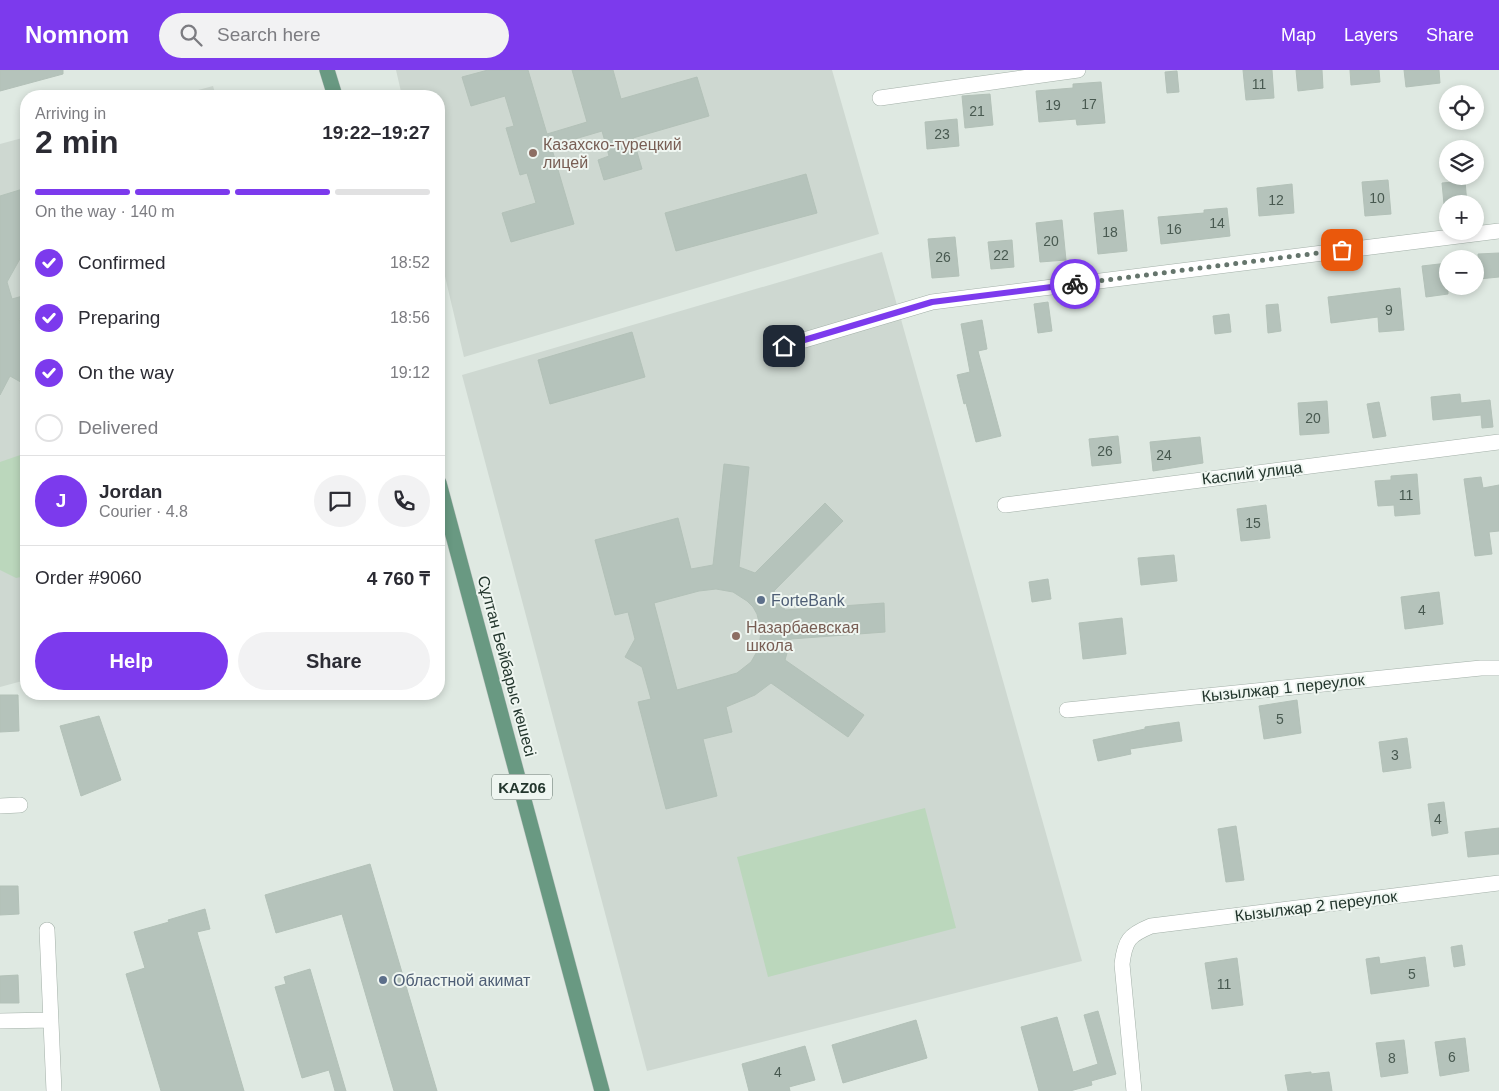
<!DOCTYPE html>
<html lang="en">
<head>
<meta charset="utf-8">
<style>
  :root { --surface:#fff; --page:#f2f2f3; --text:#2b2b33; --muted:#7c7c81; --line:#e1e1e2; --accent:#7c3aed }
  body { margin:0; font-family:Helvetica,sans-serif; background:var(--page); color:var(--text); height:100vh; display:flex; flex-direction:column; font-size:19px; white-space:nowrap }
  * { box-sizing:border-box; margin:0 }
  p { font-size:16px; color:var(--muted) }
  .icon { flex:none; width:28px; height:28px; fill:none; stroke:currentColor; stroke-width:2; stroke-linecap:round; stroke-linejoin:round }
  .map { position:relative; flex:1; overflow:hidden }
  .drawer { position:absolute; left:20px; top:20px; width:425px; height:610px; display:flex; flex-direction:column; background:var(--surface); border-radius:20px; box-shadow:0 2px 8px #0003 }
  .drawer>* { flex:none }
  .tools { position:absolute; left:1439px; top:15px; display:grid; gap:10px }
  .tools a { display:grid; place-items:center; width:45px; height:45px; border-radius:50%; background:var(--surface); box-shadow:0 2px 8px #0003; font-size:25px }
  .pin { position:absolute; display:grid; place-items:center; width:42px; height:42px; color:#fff; margin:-21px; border-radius:10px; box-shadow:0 2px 8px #0006 }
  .courier { position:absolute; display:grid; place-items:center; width:50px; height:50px; margin:-25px; border:4px solid #7c3aed; border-radius:50%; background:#fff; color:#222; box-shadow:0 1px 6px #0007 }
  .head em { font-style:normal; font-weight:700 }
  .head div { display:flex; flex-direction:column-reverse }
  .head { display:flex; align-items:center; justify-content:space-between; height:85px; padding:0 15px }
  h1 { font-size:32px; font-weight:700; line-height:38px }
  .bar { display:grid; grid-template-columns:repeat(4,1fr); gap:8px 5px; align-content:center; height:60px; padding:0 15px }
  .bar i { height:6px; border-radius:4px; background:var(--line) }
  .bar .selected { background:var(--accent) }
  .bar p { grid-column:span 4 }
  .line { display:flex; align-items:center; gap:12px; padding:0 15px; border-top:1px solid var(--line) }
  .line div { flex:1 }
  .round { display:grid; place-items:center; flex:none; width:52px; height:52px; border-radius:26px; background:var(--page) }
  ol { padding:0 15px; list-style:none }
  li { display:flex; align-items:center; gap:15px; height:55px }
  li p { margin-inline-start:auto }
  li .icon { padding:5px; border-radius:50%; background:var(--accent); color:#fff; stroke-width:4 }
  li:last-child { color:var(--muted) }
  li i { width:28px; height:28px; border:2px solid var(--line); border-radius:50% }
  .cta { display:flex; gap:10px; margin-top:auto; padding:10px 15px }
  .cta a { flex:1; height:58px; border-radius:30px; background:var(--accent); color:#fff; font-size:20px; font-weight:700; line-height:58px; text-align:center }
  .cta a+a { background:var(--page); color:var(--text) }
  header { display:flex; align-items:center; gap:30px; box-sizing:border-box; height:70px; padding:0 25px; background:var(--accent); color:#fff }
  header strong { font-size:24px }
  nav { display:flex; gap:28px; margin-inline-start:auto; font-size:18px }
  .search { width:350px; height:45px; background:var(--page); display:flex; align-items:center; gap:12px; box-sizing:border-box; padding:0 18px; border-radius:28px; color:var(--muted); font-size:19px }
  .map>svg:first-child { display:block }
  .built { fill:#ced8d1 }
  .green { fill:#bbd7bc }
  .building { fill:#b5c3bb; stroke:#b3c1b8; fill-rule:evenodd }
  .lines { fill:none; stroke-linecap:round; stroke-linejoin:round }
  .minor-casing { stroke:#a3b0a8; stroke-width:16 }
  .primary-casing { stroke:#bdc3c0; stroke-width:16 }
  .minor { stroke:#fff; stroke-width:15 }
  .primary { stroke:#699982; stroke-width:15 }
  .done { stroke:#65756c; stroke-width:5; stroke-dasharray:0 9 }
  .route { stroke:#7c3aed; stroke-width:6 }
  .education-dot { fill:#8d6e63; stroke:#eff6f1; stroke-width:2 }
  .service-dot { fill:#5c6f8a; stroke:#eff6f1; stroke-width:2 }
  .labels { text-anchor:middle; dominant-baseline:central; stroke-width:4; stroke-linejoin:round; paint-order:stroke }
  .number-label { font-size:14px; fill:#485950 }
  .shield { fill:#eff6f1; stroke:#607068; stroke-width:1 }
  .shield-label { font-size:15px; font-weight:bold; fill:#23362d }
  .education-label { font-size:16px; fill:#785e54; stroke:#eff6f1; text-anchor:start }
  .street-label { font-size:16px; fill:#23362d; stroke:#eff6f1 }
  .service-label { font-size:16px; fill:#4e5e75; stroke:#eff6f1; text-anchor:start }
</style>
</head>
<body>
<header>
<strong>Nomnom</strong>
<div class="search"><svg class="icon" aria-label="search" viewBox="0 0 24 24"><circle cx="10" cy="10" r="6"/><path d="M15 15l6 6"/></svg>Search here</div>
<nav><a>Map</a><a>Layers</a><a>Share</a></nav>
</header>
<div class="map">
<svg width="1499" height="1021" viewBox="0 0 1499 1021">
  <rect width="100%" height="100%" fill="#dfe9e2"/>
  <path class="built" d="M396,0H832L879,164L464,287L439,181V26H402Z
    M213,16L216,26H176Z
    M26,67V610L0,617V74Z
    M882,182L1082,891L647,1001L462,305Z"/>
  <path class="green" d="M26,383V506L16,508L0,500V392Z
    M925,738L956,858L768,907L737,787Z"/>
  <path class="building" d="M0,0H63V4L0,21Z
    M488,0H528L547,64L587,52L572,0H613L621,29L697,7L709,46L633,68L642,99L604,110L598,90L609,86L602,61L551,76L574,154L511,172L502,143L536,133L527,103L520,105L506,58L514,56L505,26L471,36L462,7Z
    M1243,0H1272L1274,28L1246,30Z
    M1296,0H1322L1323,18L1298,21Z
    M1350,0H1379L1380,12L1351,15Z
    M1404,0H1439L1440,13L1406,17Z
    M1177,1L1179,22L1167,23L1165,2Z
    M1101,12L1105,53L1077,55L1076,49L1039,52L1036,21L1073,18V14Z
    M990,24L993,55L965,58L962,26Z
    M957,49L959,76L927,79L925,52Z
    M806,104L817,143L676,181L665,143Z
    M1388,110L1391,144L1365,146L1362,112Z
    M1465,111L1467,134H1444L1442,113Z
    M1292,114L1294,143L1259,146L1257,118Z
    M26,118V178L7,212L12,229L26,225V247L19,249L24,265L26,266V315L10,306L0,325V126Z
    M1227,138L1230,166L1161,174L1158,147L1204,143V140Z
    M1123,140L1127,181L1098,184L1094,143Z
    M1062,150L1066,190L1040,192L1036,153Z
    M955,167L959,206L932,208L928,169Z
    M1012,170L1014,197L991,199L988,172Z
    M1499,183V207L1479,209L1478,184Z
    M1448,193V224L1426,227L1422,196Z
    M1400,218L1404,260L1379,262L1378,247L1331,253L1328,227Z
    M1048,232L1052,261L1038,263L1034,234Z
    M1278,234L1281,261L1268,263L1266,235Z
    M1229,244L1231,262L1215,264L1213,246Z
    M982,250L987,279L978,281L1001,366L976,372L966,333L964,334L957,305L970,302L961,254Z
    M632,262L645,307L550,334L538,290Z
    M1460,324L1461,333L1490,330L1493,357L1482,358L1481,345L1433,350L1431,327Z
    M1327,331L1329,363L1300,365L1298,333Z
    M1379,332L1386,366L1373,368L1367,334Z
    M1118,366L1121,393L1092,396L1089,369Z
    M1200,367L1203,393L1153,401L1150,372Z
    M724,394L749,397L739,497L755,503L825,433L843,451L774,521L785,540L884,533L885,562L791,569L785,590L864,645L848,667L771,613L755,625L726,637L732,662L703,669L717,726L666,739L638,632L651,629L642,597L625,587L635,569L628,542L615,545L595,470L678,448L691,499L713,495ZM716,519L733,522L747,531L753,537L757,544L761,561L759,578L751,592L737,603L677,620L654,533L699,521Z
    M1417,404L1420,444L1395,446L1394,435L1378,436L1375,411L1391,410V406Z
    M1481,407L1483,418L1499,415V461L1489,462L1492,484L1475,486L1464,409Z
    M1266,435L1270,468L1241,471L1237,439Z
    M1174,485L1177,511L1141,515L1138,488Z
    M1048,509L1051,529L1032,532L1029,512Z
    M1439,522L1443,554L1405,559L1401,527Z
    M1122,548L1126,584L1083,589L1079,553Z
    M0,625H18L19,661L0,662Z
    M1297,630L1301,663L1264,669L1259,636Z
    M99,646L121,710L81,726L60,656Z
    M1179,652L1182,671L1130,679L1131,684L1098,691L1093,670L1145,659V657Z
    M1407,668L1411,698L1383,702L1379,672Z
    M1444,732L1448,763L1432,766L1428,734Z
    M1236,756L1244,810L1226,812L1218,759Z
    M1499,758V784L1468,787L1465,762Z
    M370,794L437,1021H394L342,844L276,863L265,825Z
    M0,816H18L19,844L0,845Z
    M205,839L210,859L197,862L244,1021H161L126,904L145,898L134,862L169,852L168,850Z
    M1462,875L1465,895L1454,897L1451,877Z
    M1379,887L1380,894L1425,887L1429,916L1371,924L1366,889Z
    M1237,888L1243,935L1212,939L1205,893Z
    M310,899L346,1021H335L329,1000L302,1008L275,917L286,914L284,907Z
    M18,905L19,933H0V906Z
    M1098,941L1116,1004L1091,1011L1092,1015L1070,1021H1039L1021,957L1057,947L1073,1002L1098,994L1084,945Z
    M916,950L927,988L843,1013L832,975Z
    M1465,968L1469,1001L1440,1006L1435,972Z
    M1404,970L1408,1003L1381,1007L1376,973Z
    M805,976L815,1010L789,1017L790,1021H749L742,994Z
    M1311,1002V1004L1329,1002L1332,1021H1288L1285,1005Z"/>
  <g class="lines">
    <defs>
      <path id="minor" d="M880,28L1078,0
        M784,276L932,232L1499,161
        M1005,435L1499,372
        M1067,640L1481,598H1499
        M0,736L20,735
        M47,860L54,1021
        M0,951L51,950
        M1134,1021L1122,894C1125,870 1129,865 1151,856L1499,813"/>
      <path id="primary" d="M327,0L335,26
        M439,413L602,1021"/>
    </defs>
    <use href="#minor" class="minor-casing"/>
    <use href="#primary" class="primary-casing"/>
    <use href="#minor" class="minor"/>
    <use href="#primary" class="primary"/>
  </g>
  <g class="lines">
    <path class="done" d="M1075,214L1342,180"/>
    <path class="route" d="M784,276L932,232L1075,214"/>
  </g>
  <g class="education-dot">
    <circle cx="533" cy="83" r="5"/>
    <circle cx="736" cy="566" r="5"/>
  </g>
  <g class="service-dot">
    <circle cx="761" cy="530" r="5"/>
    <circle cx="383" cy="910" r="5"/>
  </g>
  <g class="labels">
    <g class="number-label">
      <text x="1259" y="14">11</text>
      <text x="1089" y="34">17</text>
      <text x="1053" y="35">19</text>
      <text x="977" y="41">21</text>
      <text x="942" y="64">23</text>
      <text x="1377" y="128">10</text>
      <text x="1276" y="130">12</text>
      <text x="1217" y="153">14</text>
      <text x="1174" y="159">16</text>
      <text x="1110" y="162">18</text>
      <text x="1051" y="171">20</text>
      <text x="1001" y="185">22</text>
      <text x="943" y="187">26</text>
      <text x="1389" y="240">9</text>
      <text x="1313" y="348">20</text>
      <text x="1105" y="381">26</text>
      <text x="1164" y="385">24</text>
      <text x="1406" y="425">11</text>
      <text x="1253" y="453">15</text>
      <text x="1422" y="540">4</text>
      <text x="1280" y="649">5</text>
      <text x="1395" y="685">3</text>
      <text x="1438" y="749">4</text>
      <text x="1412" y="904">5</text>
      <text x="1224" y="914">11</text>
      <text x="1452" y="987">6</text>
      <text x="1392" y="988">8</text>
      <text x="778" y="1002">4</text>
    </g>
    <rect class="shield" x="492" y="704.5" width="60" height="25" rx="4"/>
    <g class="shield-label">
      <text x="522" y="717">KAZ06</text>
    </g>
    <g class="education-label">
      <text x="543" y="74">Казахско-турецкий<tspan x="543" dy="18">лицей</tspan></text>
      <text x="746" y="557">Назарбаевская<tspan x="746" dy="18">школа</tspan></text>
    </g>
    <g class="street-label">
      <text transform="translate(1252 403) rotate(-7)">Каспий улица</text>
      <text transform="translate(507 596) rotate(75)">Сұлтан Бейбарыс көшесі</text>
      <text transform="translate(1283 618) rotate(-6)">Кызылжар 1 переулок</text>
      <text transform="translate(1316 836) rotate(-7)">Кызылжар 2 переулок</text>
    </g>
    <g class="service-label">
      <text x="771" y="530">ForteBank</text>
      <text x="393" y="910">Областной акимат</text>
    </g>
  </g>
</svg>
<div class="tools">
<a><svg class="icon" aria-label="locate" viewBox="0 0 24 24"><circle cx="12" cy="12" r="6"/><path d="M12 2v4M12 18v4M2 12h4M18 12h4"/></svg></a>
<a><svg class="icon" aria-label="layers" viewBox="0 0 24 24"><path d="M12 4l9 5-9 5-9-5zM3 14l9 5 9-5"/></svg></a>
<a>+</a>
<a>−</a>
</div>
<div class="pin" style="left:1342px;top:180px;background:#ea580c"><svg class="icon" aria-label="bag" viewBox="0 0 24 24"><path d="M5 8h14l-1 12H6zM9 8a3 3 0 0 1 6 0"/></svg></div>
<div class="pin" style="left:784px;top:276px;background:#1f2937"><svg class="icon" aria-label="home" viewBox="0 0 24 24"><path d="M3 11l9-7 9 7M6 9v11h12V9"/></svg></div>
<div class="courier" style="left:1075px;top:214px"><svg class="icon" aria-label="bike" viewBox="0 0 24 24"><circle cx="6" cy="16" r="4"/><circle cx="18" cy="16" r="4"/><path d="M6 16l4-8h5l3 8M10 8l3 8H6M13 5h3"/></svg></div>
<section class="drawer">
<div class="head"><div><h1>2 min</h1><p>Arriving in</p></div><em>19:22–19:27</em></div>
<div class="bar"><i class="selected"></i><i class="selected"></i><i class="selected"></i><i></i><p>On the way · 140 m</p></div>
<ol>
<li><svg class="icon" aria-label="check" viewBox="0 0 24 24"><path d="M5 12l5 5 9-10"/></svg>Confirmed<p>18:52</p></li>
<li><svg class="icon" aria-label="check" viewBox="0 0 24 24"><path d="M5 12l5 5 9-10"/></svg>Preparing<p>18:56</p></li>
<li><svg class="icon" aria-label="check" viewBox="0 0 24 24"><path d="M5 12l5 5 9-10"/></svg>On the way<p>19:12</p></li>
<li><i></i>Delivered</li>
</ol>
<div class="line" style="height:90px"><b class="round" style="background:var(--accent);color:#fff">J</b><div><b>Jordan</b><p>Courier · 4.8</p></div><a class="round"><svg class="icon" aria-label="chat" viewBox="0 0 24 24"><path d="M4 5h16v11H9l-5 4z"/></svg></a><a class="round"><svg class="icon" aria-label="phone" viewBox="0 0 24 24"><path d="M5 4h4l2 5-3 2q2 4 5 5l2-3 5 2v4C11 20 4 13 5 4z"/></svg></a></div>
<div class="line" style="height:65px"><div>Order #9060</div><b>4 760 ₸</b></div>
<div class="cta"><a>Help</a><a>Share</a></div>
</section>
</div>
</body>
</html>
